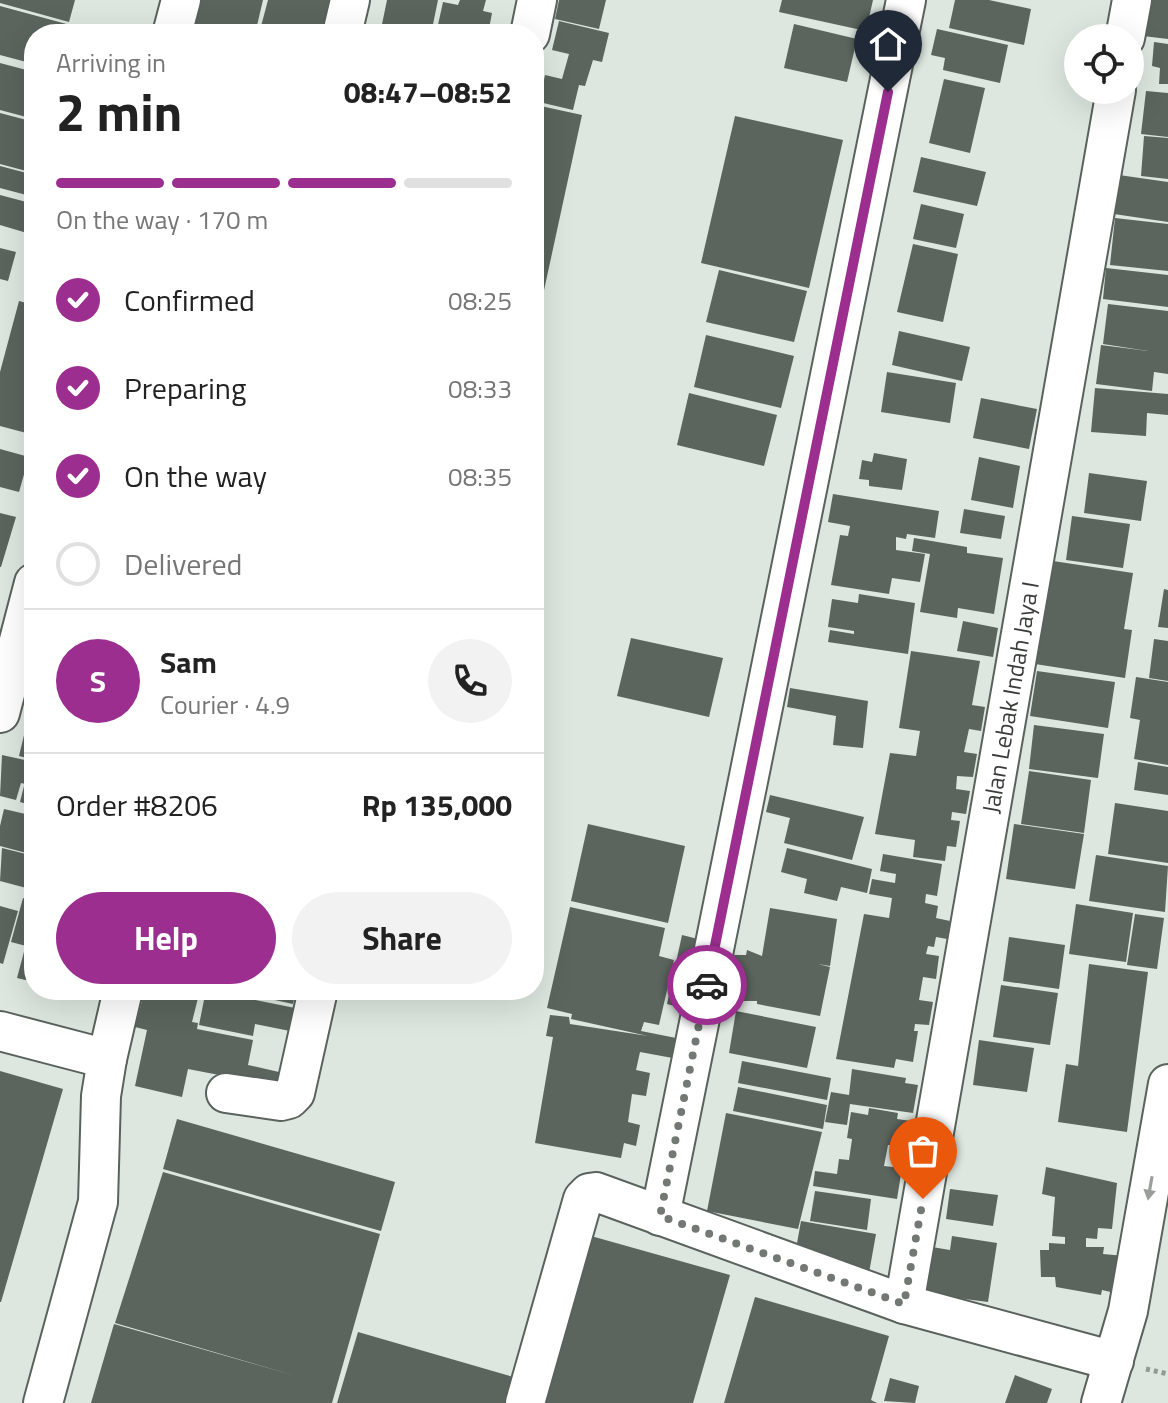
<!DOCTYPE html>
<html lang="en">
<head>
<meta charset="utf-8">
<style>
  :root { --surface:#fff; --page:#f2f2f2; --text:#222; --muted:#767676; --line:#e0e0e0; --accent:#9b2e8f }
  body { margin:0; font-family:"Titillium Web",sans-serif; background:var(--page); color:var(--text); height:100vh; display:flex; flex-direction:column; font-size:30px; white-space:nowrap }
  * { box-sizing:border-box; margin:0 }
  p { font-size:26px; color:var(--muted) }
  .icon { flex:none; width:44px; height:44px; fill:none; stroke:currentColor; stroke-width:2; stroke-linecap:round; stroke-linejoin:round }
  .map { position:relative; flex:1; overflow:hidden }
  .drawer { position:absolute; left:24px; top:24px; width:520px; height:976px; display:flex; flex-direction:column; background:var(--surface); border-radius:32px; box-shadow:0 8px 32px #0002 }
  .drawer>* { flex:none }
  .buttons { position:absolute; left:1064px; top:24px; display:grid; gap:16px }
  .buttons a { display:grid; place-items:center; width:80px; height:80px; border-radius:50%; background:var(--surface); box-shadow:0 8px 32px #0002; font-size:40px }
  .pin { position:absolute; display:grid; place-items:center; width:68px; height:68px; color:#fff; margin:-82px -34px; border-radius:50% 50% 50% 0; rotate:-45deg; box-shadow:0 0 8px #0007 }
  .pin .icon { rotate:45deg }
  .courier { position:absolute; display:grid; place-items:center; width:80px; height:80px; margin:-40px; border:6px solid #9b2e8f; border-radius:50%; background:#fff; color:#222; box-shadow:0 2px 10px #0007 }
  .overview em { font-style:normal; font-weight:700 }
  .overview div { display:flex; flex-direction:column-reverse }
  .overview { display:flex; align-items:center; justify-content:space-between; height:136px; padding:0 32px }
  h1 { font-size:52px; font-weight:700; line-height:60px }
  .bar { display:grid; grid-template-columns:repeat(4,1fr); gap:12px 8px; align-content:center; height:96px; padding:0 32px }
  .bar i { height:10px; border-radius:6px; background:var(--line) }
  .bar .selected { background:var(--accent) }
  .bar p { grid-column:span 4 }
  .line { display:flex; align-items:center; gap:20px; padding:0 32px; border-top:2px solid var(--line) }
  .line div { flex:1 }
  .round { display:grid; place-items:center; flex:none; width:84px; height:84px; border-radius:42px; background:var(--page) }
  ol { padding:0 32px; list-style:none }
  li { display:flex; align-items:center; gap:24px; height:88px }
  li p { margin-inline-start:auto }
  li .icon { padding:8px; border-radius:50%; background:var(--accent); color:#fff; stroke-width:4 }
  li:last-child { color:var(--muted) }
  li i { width:44px; height:44px; border:4px solid var(--line); border-radius:50% }
  .action { display:flex; gap:16px; margin-top:auto; padding:16px 32px }
  .action a { flex:1; height:92px; border-radius:48px; background:var(--accent); color:#fff; font-size:32px; font-weight:700; line-height:92px; text-align:center }
  .action a+a { background:var(--page); color:var(--text) }
  .map>svg:first-child { display:block }
  .building { fill:#5b645d }
  .lines { fill:none; stroke-linecap:round; stroke-linejoin:round }
  .street-casing { stroke:#5a625c; stroke-width:42 }
  .path { stroke:#929993; stroke-width:5; stroke-dasharray:4 4; stroke-linecap:butt }
  .street { stroke:#fff; stroke-width:38 }
  .oneway { fill:#9c9e9c }
  .done { stroke:#727873; stroke-width:8; stroke-dasharray:0 14.4 }
  .route { stroke:#9b2e8f; stroke-width:10 }
  .labels { text-anchor:middle; dominant-baseline:central; stroke-width:8; stroke-linejoin:round; paint-order:stroke }
  .street-label { font-size:24px; fill:#393c39; stroke:#eaf4ed }
</style>
</head>
<body>
<div class="map">
<svg width="1168" height="1403" viewBox="0 0 1168 1403">
  <rect width="100%" height="100%" fill="#dde7df"/>
  <path class="building" d="M0,0H75L69,22L0,3Z
    M198,0H263L255,34H189Z
    M268,0H343L335,34H259Z
    M387,0H438L431,34H380Z
    M460,0H486L483,11L492,13L488,34H436L443,2L458,5Z
    M559,0H606L599,29L555,19Z
    M782,0H873L866,31L779,12Z
    M955,0H989L1031,9L1024,45L949,28Z
    M1147,0H1168V39L1143,36Z
    M0,6L85,29L83,34H34V64L0,55Z
    M559,21L609,33L602,62L593,60L585,86L579,85L573,110L539,102L545,75L562,79L569,54L552,50Z
    M794,24L857,39L847,82L784,68Z
    M937,29L1008,45L1000,83L943,70L945,58L931,55Z
    M1154,42L1168,44V84H1159L1160,68L1152,66Z
    M0,63L34,72V119L0,110Z
    M944,79L985,88L970,153L929,143Z
    M1146,91L1168,93V137L1141,134Z
    M536,105L582,115L538,318L534,317V158L538,159L543,137L534,135Z
    M0,113L34,122V173L0,164Z
    M735,116L843,140L809,288L701,263Z
    M1144,136L1168,138V179L1141,176Z
    M921,157L986,172L977,206L913,192Z
    M0,166L34,175V197L0,188Z
    M1119,175L1168,182V222L1114,214Z
    M0,195L34,204L27,233L0,225Z
    M921,204L964,214L956,248L913,239Z
    M1115,218L1168,224V271L1110,265Z
    M913,244L958,254L943,322L897,312Z
    M0,248L16,252L8,281L0,279Z
    M1106,268L1168,275V307L1103,299Z
    M719,270L807,291L794,342L706,322Z
    M19,301L34,305V435L0,426V372Z
    M1108,304L1168,311V374L1154,372L1152,391L1096,384L1101,345L1148,351L1103,344Z
    M899,331L970,347L962,381L892,365Z
    M706,335L794,356L781,408L694,387Z
    M887,372L956,383L950,423L881,412Z
    M1095,388L1168,394V415L1147,413L1146,436L1091,432Z
    M689,393L777,415L764,466L677,445Z
    M981,398L1037,409L1029,449L973,438Z
    M0,449L29,457L19,492L0,487Z
    M874,453L907,459L902,490L869,486V480L859,479L862,460L872,462Z
    M979,457L1020,466L1013,508L971,500Z
    M1089,473L1147,481L1141,521L1084,513Z
    M833,494L939,511L935,538L907,534L906,539L896,537V550L925,554L920,582L892,578L889,594L831,585L840,535L848,536L850,526L828,522Z
    M964,509L1005,516L1001,539L960,533Z
    M0,513L16,517L1,567H0Z
    M1072,516L1130,524L1123,568L1066,560Z
    M914,538L967,547V553L1003,558L994,614L958,608L957,618L920,612L930,554L912,551Z
    M1053,561L1133,573L1124,629L1132,630L1125,678L1035,664Z
    M1164,589L1168,590V628L1158,627Z
    M859,594L915,603L908,654L828,642L830,630L854,634V631L828,627L832,599L858,603Z
    M963,621L998,628L993,657L957,651Z
    M631,638L723,658L709,717L617,696Z
    M1154,639L1168,641V681L1149,678Z
    M911,651L980,661L972,705L985,707L981,731L969,729L964,752L977,754L973,777L957,776L956,789L970,791L966,814L952,812L951,820L960,821L956,847L947,846L945,861L913,857L915,840L875,834L890,753L916,756L920,731L899,728Z
    M1037,671L1115,682L1108,728L1030,716Z
    M1136,677L1168,682V765L1134,759L1140,720L1130,718Z
    M790,688L868,701L863,748L833,745L836,716L787,707Z
    M1034,725L1104,734L1098,778L1029,769Z
    M25,731L34,733V760L19,756Z
    M2,755L34,762V786L21,783L16,800L0,796Z
    M1138,762L1168,767V795L1134,790Z
    M1029,771L1091,780L1084,833L1021,824Z
    M24,786L34,789V806L20,802Z
    M770,795L864,817L852,860L784,843L790,818L766,812Z
    M1115,803L1168,811V863L1108,854Z
    M4,809L34,816V855L0,846V826Z
    M588,824L685,846L668,923L571,901Z
    M1014,824L1084,834L1075,889L1006,879Z
    M2,848L34,856V890L0,881Z
    M787,848L872,869L867,893L841,887L837,901L804,893L807,879L781,872Z
    M883,854L942,864L937,896L926,894L925,903L938,906L936,918L950,921L947,939L936,937L934,947L928,946L926,954L939,956L936,979L923,977L919,1000L933,1002L929,1025L915,1024L914,1031H918L913,1062L896,1059L894,1068L836,1059L864,914L889,918L892,898L869,894L872,879L895,883L896,874L880,871Z
    M1096,855L1168,866L1165,912L1089,901Z
    M23,898L34,901V948L11,942Z
    M1076,904L1133,913L1126,962L1069,954Z
    M0,906L18,911L3,964L0,963Z
    M570,907L665,928L659,956L674,960L659,1025L644,1022L641,1031L681,1039L678,1059L640,1052L636,1070L650,1073L646,1096L632,1094L628,1122L640,1125L636,1146L624,1143L621,1158L535,1143L553,1037L546,1036L550,1015L569,1017L570,1024L648,1036L571,1019L572,1014L547,1008Z
    M770,908L837,919L830,966L818,964L830,967L820,1016L757,1004V1001H736V989H729V975H734V955H746L747,950L762,956Z
    M1135,914L1164,918L1157,969L1127,965Z
    M682,935L698,939L682,1008L667,1004Z
    M1009,937L1065,945L1059,989L1003,981Z
    M25,948L34,950V982L17,978Z
    M1089,964L1148,972L1127,1132L1058,1122L1066,1064L1078,1066Z
    M1001,985L1058,993L1050,1045L993,1037Z
    M138,990H200L192,1022L198,1023L197,1029L253,1040L248,1065L279,1072L275,1091L240,1079L188,1069L182,1097L135,1086L147,1030L135,1027L143,997H138Z
    M206,990L295,1008L290,1031L255,1024L253,1036L199,1025Z
    M229,990H296L293,1004Z
    M736,1011L816,1027L807,1068L729,1053Z
    M979,1040L1034,1048L1027,1092L973,1085Z
    M742,1061L831,1078L827,1100L738,1083Z
    M852,1069L906,1078L905,1083L918,1085L913,1113L850,1104L847,1125L825,1122L831,1092L849,1095Z
    M0,1071L63,1089L1,1302H0Z
    M738,1087L827,1105L823,1129L733,1111Z
    M869,1108L898,1113L897,1119L911,1121L906,1147L888,1145L884,1166L902,1168L897,1199L813,1186L815,1171L837,1174L839,1159L849,1160L852,1139L847,1138L851,1112L868,1115Z
    M726,1113L822,1132L798,1229L707,1211Z
    M177,1119L395,1182L381,1231L163,1169Z
    M1046,1167L1117,1183L1112,1229L1098,1228L1097,1239L1086,1238V1247H1104L1103,1254L1125,1256L1115,1293L1102,1290L1101,1295L1056,1287L1055,1277H1041L1040,1250H1049V1243L1065,1244V1237L1052,1236L1055,1197L1042,1194Z
    M163,1172L380,1234L332,1403H91L114,1324L296,1376L115,1323Z
    M950,1189L998,1195L993,1226L946,1219Z
    M815,1191L871,1199L867,1230L810,1221Z
    M801,1221L876,1234L869,1273L794,1260Z
    M591,1236L730,1275L693,1403H542Z
    M952,1236L997,1243L988,1302L926,1294L932,1247L950,1250Z
    M755,1297L889,1336L871,1400L877,1403H724Z
    M358,1332L517,1378L510,1403H337Z
    M1015,1375L1052,1389L1047,1403H1005Z
    M890,1378L919,1386L915,1403L884,1401Z"/>
  <g class="lines">
    <defs>
      <g id="street">
        <path d="M172,34L181,0"/>
        <path d="M342,34L350,0"/>
        <path d="M530,34L537,0"/>
        <path d="M1125,38L1132,0"/>
        <path d="M0,713L34,583"/>
        <path d="M0,1031L107,1059L101,1096L98,1202L43,1403"/>
        <path d="M107,1059L123,990"/>
        <path d="M226,1093L281,1101L289,1099L295,1093L318,990"/>
        <path d="M660,1216L906,0"/>
        <path id="s1" d="M904,1304L1116,90"/>
        <path d="M525,1403L583,1199L589,1193L596,1192L904,1304L1114,1361"/>
        <path d="M1101,1403L1128,1311L1168,1084"/>
      </g>
    </defs>
    <use href="#street" class="street-casing"/>
    <path class="path" d="M1146,1369L1168,1374"/>
    <use href="#street" class="street"/>
  </g>
  <defs><path id="oneway-solid" d="M-6-.8H1V-3.2L6.5 0L1 3.2V.8H-6Z" transform="scale(2)"/></defs>
  <use class="oneway" href="#oneway-solid" transform="translate(1150 1188) rotate(100)"/>
  <g class="lines">
    <path class="done" d="M707,985L660,1216L904,1304L923,1199"/>
    <path class="route" d="M707,985L888,92"/>
  </g>
  <g class="labels">
    <g class="street-label">
      <text stroke="none"><textPath href="#s1" startOffset="616">Jalan Lebak Indah Jaya I</textPath></text>
    </g>
  </g>
</svg>
<div class="buttons">
<a><svg class="icon" aria-label="locate" viewBox="0 0 24 24"><circle cx="12" cy="12" r="6"/><path d="M12 2v4M12 18v4M2 12h4M18 12h4"/></svg></a>
</div>
<div class="pin" style="left:923px;top:1199px;background:#ea580c"><svg class="icon" aria-label="bag" viewBox="0 0 24 24"><path d="M5 8h14l-1 12H6zM9 8a3 3 0 0 1 6 0"/></svg></div>
<div class="pin" style="left:888px;top:92px;background:#1f2937"><svg class="icon" aria-label="home" viewBox="0 0 24 24"><path d="M3 11l9-7 9 7M6 9v11h12V9"/></svg></div>
<div class="courier" style="left:707px;top:985px"><svg class="icon" aria-label="car" viewBox="0 0 24 24"><path d="M5 17H2v-5l4-1 3-4h7l3 4 3 1v5h-3M9 17h6M6 11h13"/><circle cx="7" cy="17" r="2"/><circle cx="17" cy="17" r="2"/></svg></div>
<section class="drawer">
<div class="overview"><div><h1>2 min</h1><p>Arriving in</p></div><em>08:47–08:52</em></div>
<div class="bar"><i class="selected"></i><i class="selected"></i><i class="selected"></i><i></i><p>On the way · 170 m</p></div>
<ol>
<li><svg class="icon" aria-label="check" viewBox="0 0 24 24"><path d="M5 12l5 5 9-10"/></svg>Confirmed<p>08:25</p></li>
<li><svg class="icon" aria-label="check" viewBox="0 0 24 24"><path d="M5 12l5 5 9-10"/></svg>Preparing<p>08:33</p></li>
<li><svg class="icon" aria-label="check" viewBox="0 0 24 24"><path d="M5 12l5 5 9-10"/></svg>On the way<p>08:35</p></li>
<li><i></i>Delivered</li>
</ol>
<div class="line" style="height:144px"><b class="round" style="background:var(--accent);color:#fff">S</b><div><b>Sam</b><p>Courier · 4.9</p></div><a class="round"><svg class="icon" aria-label="phone" viewBox="0 0 24 24"><path d="M5 4h4l2 5-3 2q2 4 5 5l2-3 5 2v4C11 20 4 13 5 4z"/></svg></a></div>
<div class="line" style="height:104px"><div>Order #8206</div><b>Rp 135,000</b></div>
<div class="action"><a>Help</a><a>Share</a></div>
</section>
</div>
</body>
</html>
